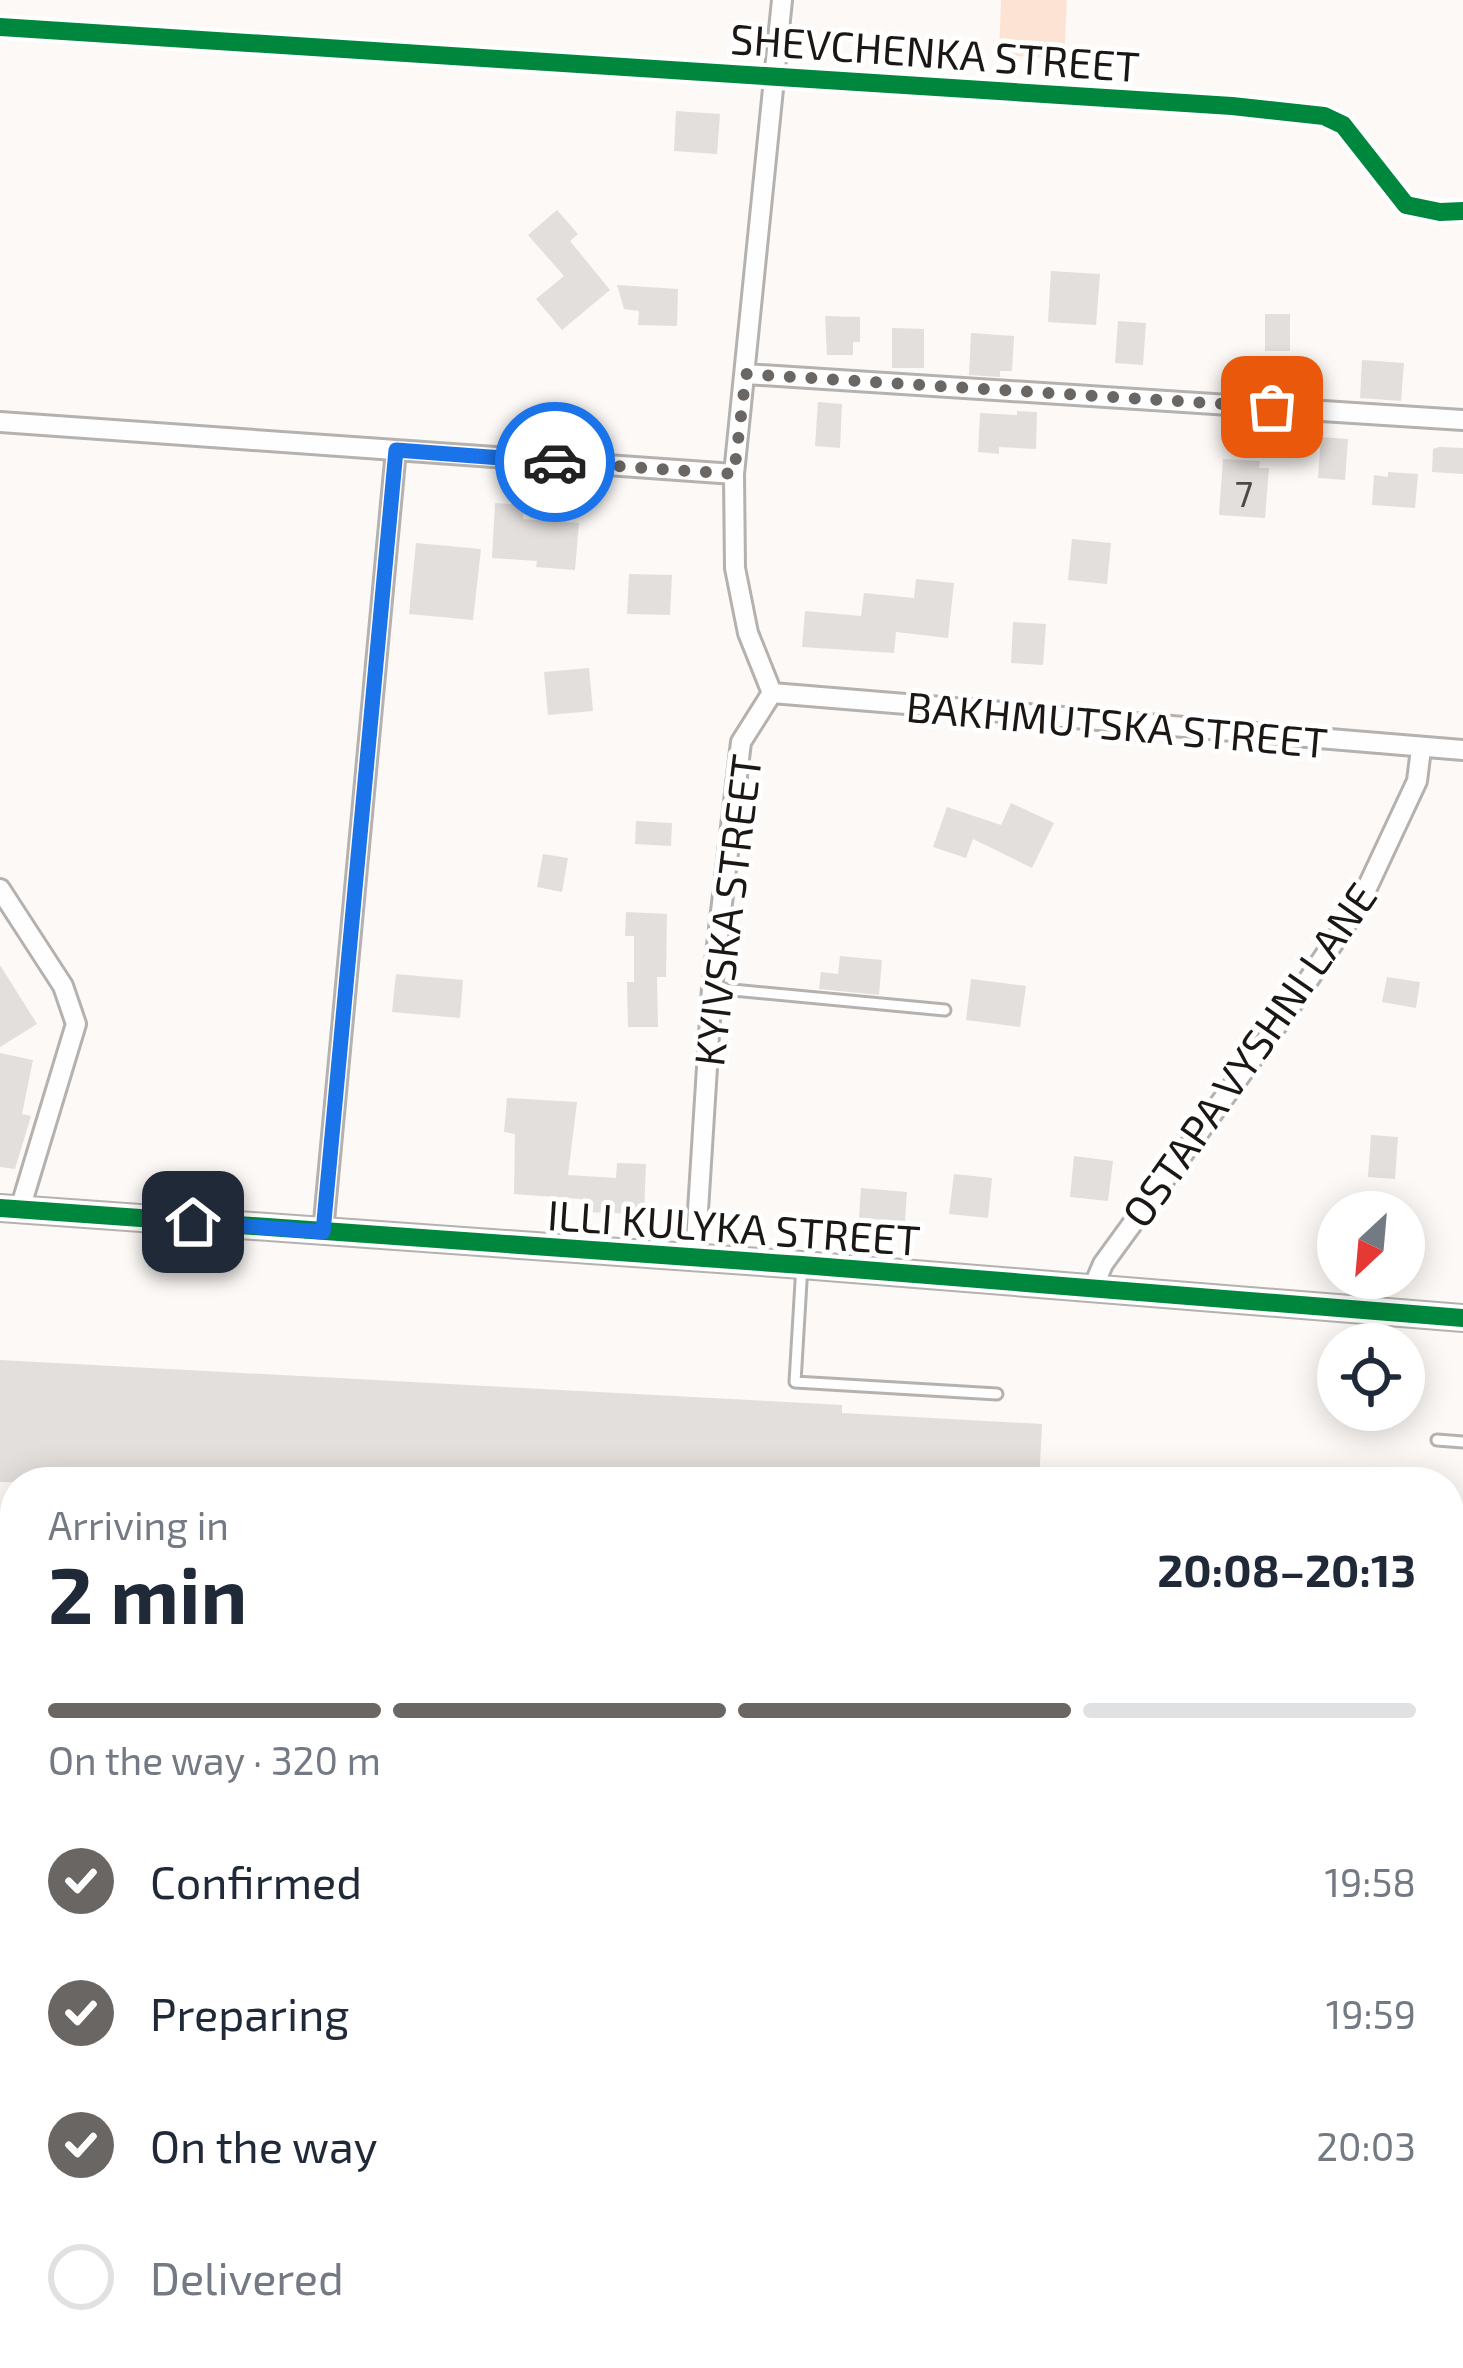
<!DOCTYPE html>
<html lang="en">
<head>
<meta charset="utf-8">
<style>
  :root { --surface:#fff; --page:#f2f2f3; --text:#1f2937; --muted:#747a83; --line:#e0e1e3; --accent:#6a6663 }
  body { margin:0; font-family:"Exo 2",sans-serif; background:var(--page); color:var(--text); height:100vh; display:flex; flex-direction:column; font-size:45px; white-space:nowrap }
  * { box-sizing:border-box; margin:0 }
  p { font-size:39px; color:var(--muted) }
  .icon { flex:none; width:66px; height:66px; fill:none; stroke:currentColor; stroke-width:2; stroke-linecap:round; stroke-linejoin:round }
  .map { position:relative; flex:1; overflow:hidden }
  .side { position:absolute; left:0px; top:1467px; width:1464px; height:903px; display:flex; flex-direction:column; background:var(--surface); border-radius:48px 48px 0 0; box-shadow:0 6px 30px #0003 }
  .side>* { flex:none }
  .needle { width:78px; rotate:206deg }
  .tools { position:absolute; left:1317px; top:1191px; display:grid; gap:24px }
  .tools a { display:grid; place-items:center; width:108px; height:108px; border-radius:50%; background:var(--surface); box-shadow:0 6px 30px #0003; font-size:60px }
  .pin { position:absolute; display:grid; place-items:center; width:102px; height:102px; color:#fff; margin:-51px; border-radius:24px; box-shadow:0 6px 18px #0006 }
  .courier { position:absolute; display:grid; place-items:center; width:120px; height:120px; margin:-60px; border:9px solid #1a73e8; border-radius:50%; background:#fff; color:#222; box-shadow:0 3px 15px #0007 }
  .head em { font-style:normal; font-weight:700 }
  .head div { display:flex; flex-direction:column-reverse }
  .head { display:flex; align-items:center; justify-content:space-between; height:204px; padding:0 48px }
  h1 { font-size:78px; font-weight:700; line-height:90px }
  .bar { display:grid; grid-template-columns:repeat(4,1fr); gap:18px 12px; align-content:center; height:144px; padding:0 48px }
  .bar i { height:15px; border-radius:9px; background:var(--line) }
  .bar .on { background:var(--accent) }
  .bar p { grid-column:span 4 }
  ol { padding:0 48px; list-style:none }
  li { display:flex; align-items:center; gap:36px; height:132px }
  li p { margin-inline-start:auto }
  li .icon { padding:12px; border-radius:50%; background:var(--accent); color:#fff; stroke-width:4 }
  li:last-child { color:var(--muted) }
  li i { width:66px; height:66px; border:6px solid var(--line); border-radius:50% }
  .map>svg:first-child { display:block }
  .green { fill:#fde3d3 }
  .building { fill:#e3dfdc }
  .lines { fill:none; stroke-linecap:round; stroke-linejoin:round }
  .service-casing { stroke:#b5b1ae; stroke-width:15 }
  .minor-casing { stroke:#b5b1ae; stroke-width:24 }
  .tertiary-casing { stroke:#b5b1ae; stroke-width:30 }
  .service { stroke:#fffefe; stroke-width:9 }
  .minor { stroke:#fffefe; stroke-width:18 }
  .tertiary { stroke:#fffefe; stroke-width:24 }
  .rail { stroke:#d2d0cf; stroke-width:6; stroke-dasharray:18 9; stroke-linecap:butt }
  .cycleway-casing { stroke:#fff; stroke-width:26 }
  .cycleway { stroke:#00873e; stroke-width:18 }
  .done { stroke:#6a6663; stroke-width:12; stroke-dasharray:0 21.6 }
  .route { stroke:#1a73e8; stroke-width:15 }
  .labels { text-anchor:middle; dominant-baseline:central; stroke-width:10; stroke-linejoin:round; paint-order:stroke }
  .number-label { font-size:36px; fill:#4e4946 }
  .street-label { font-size:42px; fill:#1c1714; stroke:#fff }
</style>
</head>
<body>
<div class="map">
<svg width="1463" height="2368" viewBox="0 0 1463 2368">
  <rect width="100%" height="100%" fill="#fcf9f6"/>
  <path class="green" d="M1001,0H1067L1064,59L999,55Z"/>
  <path class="building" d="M676,111L720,114L717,154L674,151Z
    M557,210L578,234L570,241L610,290L562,330L536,299L564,276L528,235Z
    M1051,271L1100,274L1096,325L1048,322Z
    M617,285L678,289L677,326L638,325L639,311L624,309Z
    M1265,314H1290V351H1265Z
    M825,316L860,317V342H853V355H827Z
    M1118,321L1146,323L1143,365L1115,363Z
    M892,328L924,329V368H892Z
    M971,333L1014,336L1012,371H1000V377L969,375Z
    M1362,360L1404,363L1401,401L1360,398Z
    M818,402L842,404L840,448L815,446Z
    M1017,411L1037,412L1036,449L999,447V454L978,452L980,413L1017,415Z
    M1321,437L1348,439L1345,480L1318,478Z
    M1439,447L1463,448V474L1432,472L1433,449Z
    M1223,459L1260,461L1259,468H1269L1265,518L1219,515Z
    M1388,472L1418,474L1415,508L1372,505L1374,475L1388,477Z
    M495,503L524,505L523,519L579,523L575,570L536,567L537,561L492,558Z
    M1072,539L1111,543L1107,584L1068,580Z
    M416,543L481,549L473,620L409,614Z
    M629,574L672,575L670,615L627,614Z
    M916,579L954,583L948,638L896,632L894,653L802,647L805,611L861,616L864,593L914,598Z
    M1013,622L1046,624L1043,665L1011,663Z
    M589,668L593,711L548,715L544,672Z
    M1011,803L1054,823L1032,868L973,839L966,858L933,847L947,807L1001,825Z
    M636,821L672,823L671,846L635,844Z
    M543,854L568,858L562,892L537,887Z
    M626,912L667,914L666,977H657L658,1027H628L627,982H634V936H625Z
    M840,956L882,960L879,995L819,989L821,972L838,974Z
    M0,965L37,1024L0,1047Z
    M396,974L463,980L460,1018L392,1012Z
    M1387,977L1420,982L1416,1008L1382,1002Z
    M971,979L1026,986L1020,1027L966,1020Z
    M0,1053L33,1060L22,1114L31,1116L15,1169L0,1167Z
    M507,1098L577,1102L568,1175L616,1178L617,1163L646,1164L644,1214L581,1212V1199L514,1194L515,1134L504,1132Z
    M1371,1135L1398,1137L1395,1179L1368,1177Z
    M1074,1156L1113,1161L1108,1201L1070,1197Z
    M954,1174L992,1178L988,1218L949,1214Z
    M861,1188L907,1192L905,1222L859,1218Z
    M0,1360L842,1405V1413L1042,1424L1039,1482H771L535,1467L534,1482H0Z"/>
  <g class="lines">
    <defs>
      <path id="service" d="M712,988L945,1010
        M802,1265L795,1382L997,1394
        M1437,1440L1463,1442
        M1449,2037L1463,2039
        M538,2368L539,2355"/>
      <path id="minor" d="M0,27L1232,106L1324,116L1343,125L1406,205L1440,212L1463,211
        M746,374L1463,420
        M0,422L734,474
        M772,693L1463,750
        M0,889L63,986L76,1024L20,1209
        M323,1232L396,450
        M695,1258L712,988L741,742L772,693L748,633L735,568L734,474L782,0
        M1092,1290L1103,1264L1288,1010L1359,905L1417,781L1421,749"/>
      <path id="tertiary" d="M0,1208L802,1265L1463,1318"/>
    </defs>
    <use href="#service" class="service-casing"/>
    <use href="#minor" class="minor-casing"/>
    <use href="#tertiary" class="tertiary-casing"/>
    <use href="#service" class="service"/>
    <use href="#minor" class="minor"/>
    <use href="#tertiary" class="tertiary"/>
    <path class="rail" d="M1449,2054L1463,2049
      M1087,2368L1096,2355"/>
    <defs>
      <path id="cycleway" d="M0,27L1232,106L1324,116L1343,125L1406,205L1440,212L1463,211
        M0,1208L802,1265L1463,1318"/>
    </defs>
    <use href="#cycleway" class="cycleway-casing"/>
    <use href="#cycleway" class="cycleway"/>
  </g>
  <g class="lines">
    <path class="done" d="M555,462L734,474L746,374L1272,407"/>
    <path class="route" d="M193,1222L323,1232L396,450L555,462"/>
  </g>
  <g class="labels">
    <g class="number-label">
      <text x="1244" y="492">7</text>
    </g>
    <g class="street-label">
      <text transform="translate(935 51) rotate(4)">SHEVCHENKA STREET</text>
      <text transform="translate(1117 723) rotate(5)">BAKHMUTSKA STREET</text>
      <text transform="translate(726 910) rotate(-83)">KYIVSKA STREET</text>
      <text transform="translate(1248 1054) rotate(-55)">OSTAPA VYSHNI LANE</text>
      <text transform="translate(734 1226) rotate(4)">ILLI KULYKA STREET</text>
    </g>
  </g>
</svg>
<div class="tools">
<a><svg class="needle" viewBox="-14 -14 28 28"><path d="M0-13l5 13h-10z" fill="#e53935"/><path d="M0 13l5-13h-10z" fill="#747a83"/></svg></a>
<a><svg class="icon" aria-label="locate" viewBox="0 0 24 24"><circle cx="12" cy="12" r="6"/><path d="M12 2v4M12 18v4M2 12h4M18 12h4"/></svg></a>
</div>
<div class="pin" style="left:1272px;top:407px;background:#ea580c"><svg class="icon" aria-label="bag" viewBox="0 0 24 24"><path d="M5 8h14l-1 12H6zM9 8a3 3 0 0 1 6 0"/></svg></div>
<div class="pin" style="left:193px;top:1222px;background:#1f2937"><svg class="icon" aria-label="home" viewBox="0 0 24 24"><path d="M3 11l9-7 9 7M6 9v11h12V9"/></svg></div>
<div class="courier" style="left:555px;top:462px"><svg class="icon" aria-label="car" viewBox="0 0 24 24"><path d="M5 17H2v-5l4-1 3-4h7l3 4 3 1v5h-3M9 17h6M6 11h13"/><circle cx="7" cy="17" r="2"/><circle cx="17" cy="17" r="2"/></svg></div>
<section class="side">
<div class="head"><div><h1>2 min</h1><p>Arriving in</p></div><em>20:08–20:13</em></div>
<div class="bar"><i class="on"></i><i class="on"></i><i class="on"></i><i></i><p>On the way · 320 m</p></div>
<ol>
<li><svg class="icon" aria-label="check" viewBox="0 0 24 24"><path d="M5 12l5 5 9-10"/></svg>Confirmed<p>19:58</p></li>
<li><svg class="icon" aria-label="check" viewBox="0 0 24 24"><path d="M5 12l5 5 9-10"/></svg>Preparing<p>19:59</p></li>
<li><svg class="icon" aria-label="check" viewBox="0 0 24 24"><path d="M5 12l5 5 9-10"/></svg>On the way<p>20:03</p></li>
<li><i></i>Delivered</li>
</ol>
</section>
</div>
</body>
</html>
